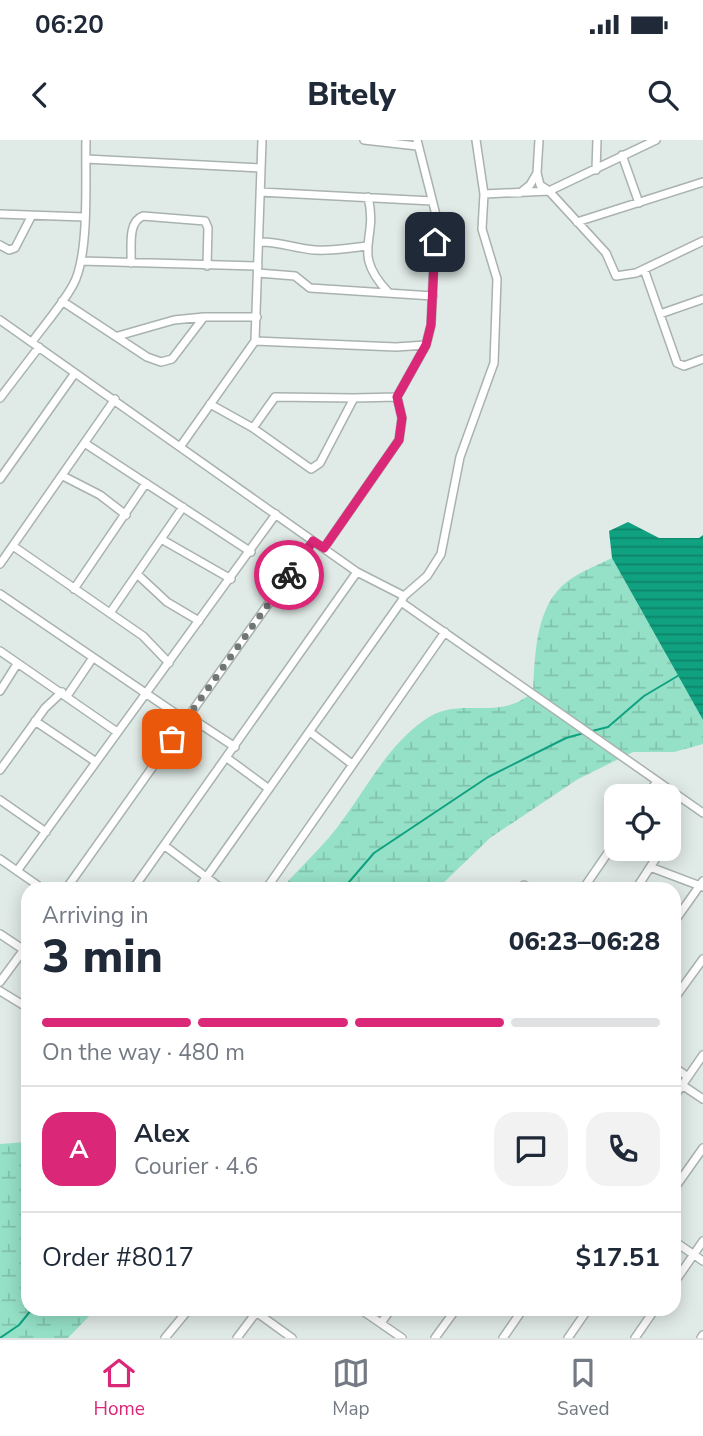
<!DOCTYPE html>
<html lang="en">
<head>
<meta charset="utf-8">
<style>
  :root { --surface:#fff; --page:#f2f2f3; --text:#1f2937; --muted:#747a83; --line:#e0e1e3; --accent:#db2777 }
  body { margin:0; font-family:"Nunito Sans",sans-serif; background:var(--page); color:var(--text); height:100vh; display:flex; flex-direction:column; font-size:26px; white-space:nowrap }
  * { box-sizing:border-box; margin:0 }
  p { font-size:23px; color:var(--muted) }
  .icon { flex:none; width:38px; height:38px; fill:none; stroke:currentColor; stroke-width:2; stroke-linecap:round; stroke-linejoin:round }
  .map { position:relative; flex:1; overflow:hidden }
  .details { position:absolute; left:21px; top:742px; width:660px; height:434px; display:flex; flex-direction:column; background:var(--surface); border-radius:21px; box-shadow:0 4px 18px #0003 }
  .details>* { flex:none }
  .fabs { position:absolute; left:604px; top:644px; display:grid; gap:14px }
  .fabs a { display:grid; place-items:center; width:77px; height:77px; border-radius:14px; background:var(--surface); box-shadow:0 4px 18px #0003; font-size:35px }
  .pin { position:absolute; display:grid; place-items:center; width:60px; height:60px; color:#fff; margin:-30px; border-radius:14px; box-shadow:0 4px 10px #0006 }
  .courier { position:absolute; display:grid; place-items:center; width:70px; height:70px; margin:-35px; border:5px solid #db2777; border-radius:50%; background:#fff; color:#222; box-shadow:0 2px 9px #0007 }
  .headline em { font-style:normal; font-weight:800 }
  .headline div { display:flex; flex-direction:column-reverse }
  .headline { display:flex; align-items:center; justify-content:space-between; height:119px; padding:0 21px }
  h1 { font-size:46px; font-weight:800; line-height:52px }
  .bar { display:grid; grid-template-columns:repeat(4,1fr); gap:10px 7px; align-content:center; height:84px; padding:0 21px }
  .bar i { height:9px; border-radius:5px; background:var(--line) }
  .bar .on { background:var(--accent) }
  .bar p { grid-column:span 4 }
  .line { display:flex; align-items:center; gap:18px; padding:0 21px; border-top:2px solid var(--line) }
  .line div { flex:1 }
  .round { display:grid; place-items:center; flex:none; width:74px; height:74px; border-radius:21px; background:var(--page) }
  .status { display:flex; justify-content:space-between; align-items:center; height:49px; padding:0 35px; background:var(--surface); direction:ltr }
  .status svg { height:19px; fill:currentColor }
  header { display:flex; justify-content:space-between; align-items:center; height:91px; padding:0 21px; background:var(--surface); font-size:32px; font-weight:800 }
  .menu { display:flex; justify-content:space-around; align-items:center; height:98px; border-top:2px solid var(--line); background:var(--surface); font-size:19px; color:var(--muted) }
  .menu a { display:grid; justify-items:center; gap:4px }
  .menu .on { color:var(--accent) }
  .map>svg:first-child { display:block }
  .wetland { fill:url(#wetland-marsh) }
  .water { fill:url(#water-rules) }
  .lines { fill:none; stroke-linecap:round; stroke-linejoin:round }
  .stream { stroke:#0fa180; stroke-width:2 }
  .minor-casing { stroke:#a9b2ae; stroke-width:10 }
  .minor { stroke:#fff; stroke-width:7 }
  .done { stroke:#707674; stroke-width:7; stroke-dasharray:0 12.6 }
  .route { stroke:#db2777; stroke-width:9 }
</style>
</head>
<body>
<div class="status"><b>06:20</b><svg viewBox="0 0 49 12"><path d="M0 12V9h3v3zM5 12V6h3v6zM10 12V3h3v9zM15 12V0h3v12zM26 1h20v11H26zM47 4h2v5h-2z"/></svg></div>
<header><svg class="icon" aria-label="back" viewBox="0 0 24 24"><path d="M15 5l-7 7 7 7"/></svg>Bitely<svg class="icon" aria-label="search" viewBox="0 0 24 24"><circle cx="10" cy="10" r="6"/><path d="M15 15l6 6"/></svg></header>
<div class="map">
<svg width="703" height="1198" viewBox="0 0 703 1198">
  <defs>
    <pattern id="wetland-marsh" width="20" height="14" patternUnits="userSpaceOnUse" patternTransform="scale(1.75)"><rect width="20" height="14" fill="#95e1c7"/><path d="M1 5h8M5 5V1M11 12h8M15 12V8" fill="none" stroke="#81c2ac"/></pattern>
    <pattern id="water-rules" width="6" height="5" patternUnits="userSpaceOnUse" patternTransform="scale(1.75)"><rect width="6" height="5" fill="#0fa180"/><path d="M0 2.5h6" fill="none" stroke="#0f846a"/></pattern>
  </defs>
  <rect width="100%" height="100%" fill="#e0eae6"/>
  <path class="wetland" d="M612,418L703,580V604L674,612H633L578,639L490,698L437,749H281C301,726 324,706 342,681C368,646 387,607 423,581C460,553 496,584 533,552C535,515 535,465 568,441C581,431 598,425 612,418Z
    M28,1002V1169H96L68,1198H0V1004Z"/>
  <path class="water" d="M628,382L659,398H699L703,395V580L612,418L609,391Z"/>
  <g class="lines">
    <path class="stream" d="M592,591L608,587L644,556L681,534
      M343,749L374,713L488,637L566,598L584,593
      M0,1198L19,1185L32,1169"/>
    <defs>
      <path id="minor" d="M364,0L417,6
        M539,0L537,33L540,45L549,51L606,113L616,136L636,133L703,101
        M622,15L639,63
        M86,19L261,28
        M596,30L597,0
        M260,52L432,61
        M520,53L530,45L537,33
        M484,54L549,51L656,0
        M368,57C379,101 350,111 388,152
        M0,74L84,77
        M577,82L703,42
        M259,102C278,101 296,109 315,110C333,111 350,108 367,106
        M0,105L9,110L15,108L31,77
        M81,121L258,126
        M131,123C132,108 127,82 143,76L205,81L208,88L207,126
        M644,129L677,223L684,226L703,219
        M258,133L295,136L310,148L433,156
        M62,161L147,217L161,222L172,219L204,177H257
        M660,174L703,159
        M0,180L357,432L404,456L401,462L703,673
        M118,196L174,180L204,177
        M255,201L396,207L426,205
        M32,202C45,184 62,165 73,145C90,115 85,37 86,0
        M0,258L39,207
        M210,264L253,288L311,329L320,323L354,258L397,257
        M253,288L275,257L354,258
        M86,304L251,412
        M180,307L255,201L262,0
        M63,336L100,355L126,375
        M0,339L75,233
        M161,399L231,439
        M13,406L143,496L169,523
        M324,408L399,300L402,278L397,257L426,205L431,185L436,75L417,0
        M0,424L115,259
        M137,434L167,462L199,481
        M74,449L146,343
        M0,454L185,580
        M404,456L427,436L441,414L460,317L494,223L497,139L482,89L484,54L476,0
        M110,473L183,367
        M0,511L117,592
        M0,551L17,524
        M67,556L92,519
        M188,576L235,607
        M35,581L96,622
        M310,592L352,624
        M227,618L269,649
        M0,630L45,568L62,552
        M647,656L657,641
        M0,660L46,692
        M165,706L222,749
        M0,719L43,749
        M650,727L703,747
        M17,731L276,374
        M66,749L313,401
        M133,749L357,432
        M198,749L401,462
        M266,749L445,492
        M517,749L524,745L531,749
        M583,749L616,701
        M636,749L658,715
        M674,782L703,741
        M0,794L24,810
        M0,842L28,804
        M0,851L28,868
        M674,859L703,819
        M674,927L688,937
        M682,945L703,959
        M674,957L703,915
        M674,1049L703,1008
        M674,1101L703,1121
        M674,1143L703,1101
        M360,1169L402,1198
        M256,1172L292,1198
        M381,1183L391,1169
        M165,1198L189,1169
        M237,1198L258,1170
        M435,1198L456,1169
        M503,1198L523,1169
        M568,1198L588,1169
        M635,1198L655,1169
        M701,1198L703,1195"/>
    </defs>
    <use href="#minor" class="minor-casing"/>
    <use href="#minor" class="minor"/>
  </g>
  <g class="lines">
    <path class="done" d="M172,599L289,435"/>
    <path class="route" d="M289,435L313,401L324,408L399,300L402,278L397,257L426,205L431,185L435,102"/>
  </g>
</svg>
<div class="fabs">
<a><svg class="icon" aria-label="locate" viewBox="0 0 24 24"><circle cx="12" cy="12" r="6"/><path d="M12 2v4M12 18v4M2 12h4M18 12h4"/></svg></a>
</div>
<div class="pin" style="left:172px;top:599px;background:#ea580c"><svg class="icon" aria-label="bag" viewBox="0 0 24 24"><path d="M5 8h14l-1 12H6zM9 8a3 3 0 0 1 6 0"/></svg></div>
<div class="pin" style="left:435px;top:102px;background:#1f2937"><svg class="icon" aria-label="home" viewBox="0 0 24 24"><path d="M3 11l9-7 9 7M6 9v11h12V9"/></svg></div>
<div class="courier" style="left:289px;top:435px"><svg class="icon" aria-label="bike" viewBox="0 0 24 24"><circle cx="6" cy="16" r="4"/><circle cx="18" cy="16" r="4"/><path d="M6 16l4-8h5l3 8M10 8l3 8H6M13 5h3"/></svg></div>
<section class="details">
<div class="headline"><div><h1>3 min</h1><p>Arriving in</p></div><em>06:23–06:28</em></div>
<div class="bar"><i class="on"></i><i class="on"></i><i class="on"></i><i></i><p>On the way · 480 m</p></div>
<div class="line" style="height:126px"><b class="round" style="background:var(--accent);color:#fff">A</b><div><b>Alex</b><p>Courier · 4.6</p></div><a class="round"><svg class="icon" aria-label="chat" viewBox="0 0 24 24"><path d="M4 5h16v11H9l-5 4z"/></svg></a><a class="round"><svg class="icon" aria-label="phone" viewBox="0 0 24 24"><path d="M5 4h4l2 5-3 2q2 4 5 5l2-3 5 2v4C11 20 4 13 5 4z"/></svg></a></div>
<div class="line" style="height:91px"><div>Order #8017</div><b>$17.51</b></div>
</section>
</div>
<nav class="menu">
<a class="on"><svg class="icon" aria-label="home" viewBox="0 0 24 24"><path d="M3 11l9-7 9 7M6 9v11h12V9"/></svg>Home</a>
<a><svg class="icon" aria-label="map" viewBox="0 0 24 24"><path d="M3 6l6-2 6 2 6-2v14l-6 2-6-2-6 2zM9 4v14M15 6v14"/></svg>Map</a>
<a><svg class="icon" aria-label="saved" viewBox="0 0 24 24"><path d="M7 4h10v16l-5-4-5 4z"/></svg>Saved</a>
</nav>
</body>
</html>
